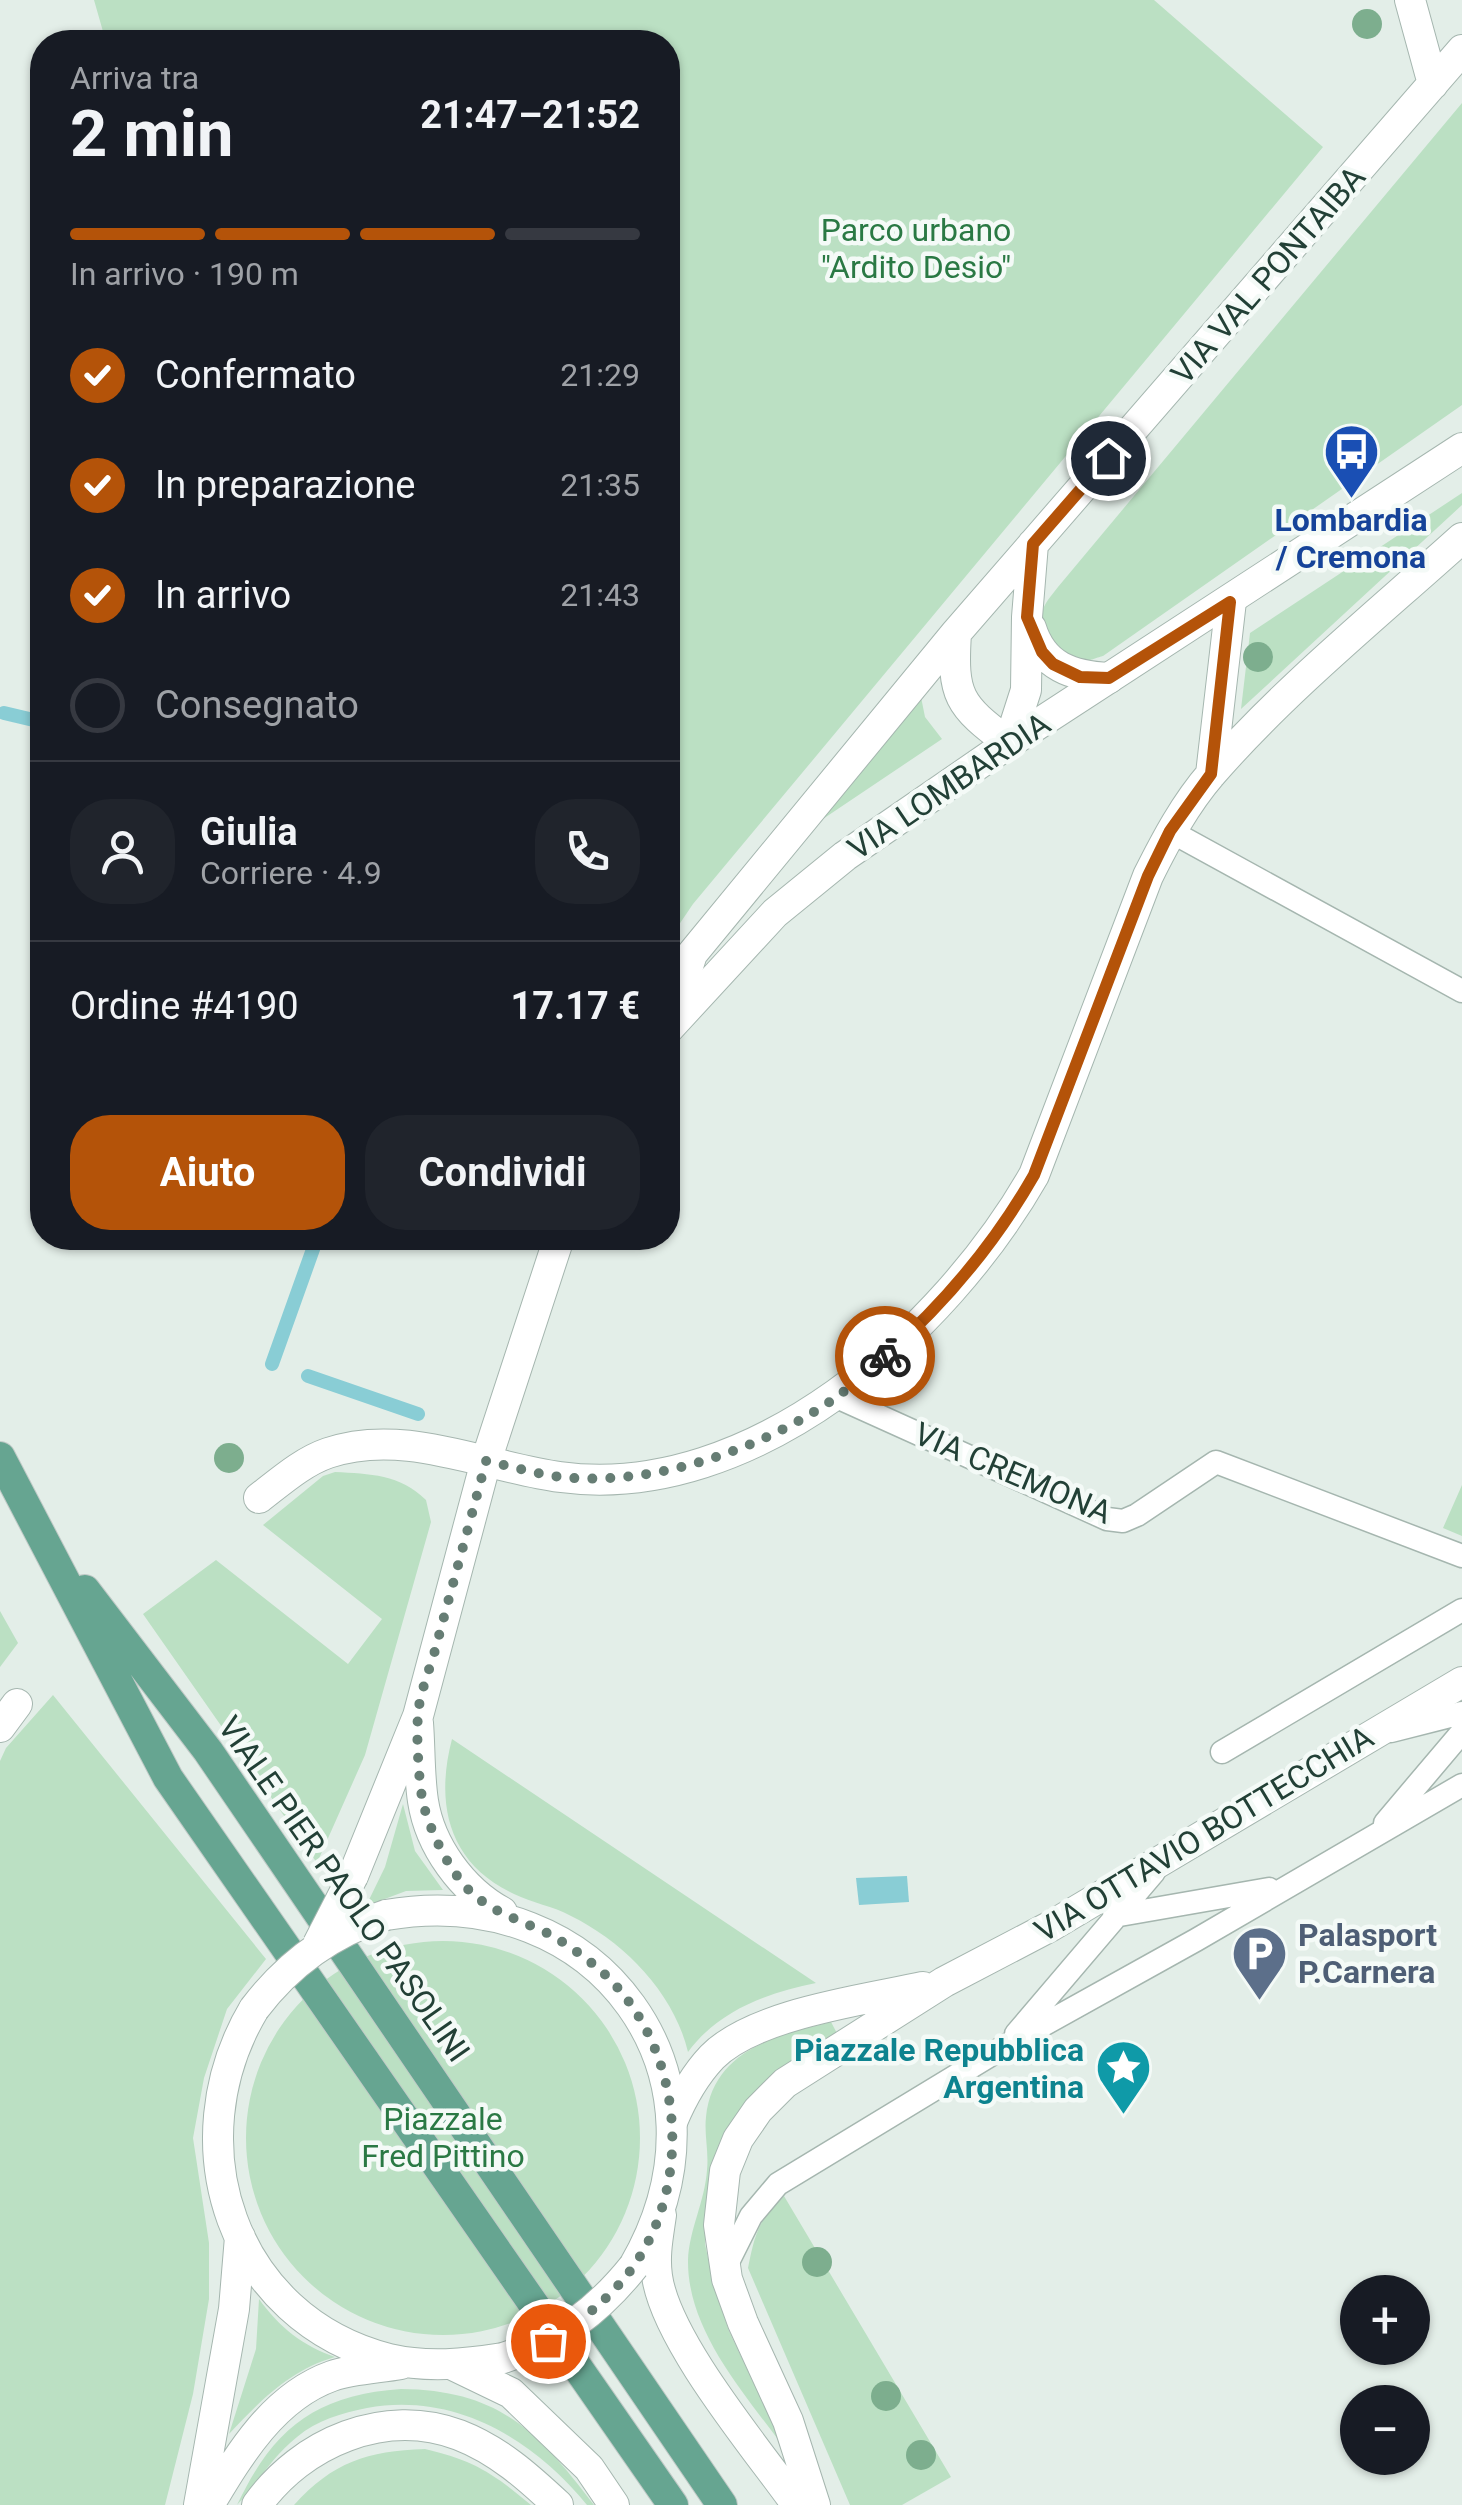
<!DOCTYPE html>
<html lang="it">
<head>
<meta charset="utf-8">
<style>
  :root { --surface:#171b24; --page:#20242c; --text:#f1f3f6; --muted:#9ea1a6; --line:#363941; --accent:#b45309 }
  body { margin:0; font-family:Roboto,sans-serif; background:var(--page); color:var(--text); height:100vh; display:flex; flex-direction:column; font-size:38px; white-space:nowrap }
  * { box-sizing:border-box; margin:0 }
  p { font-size:32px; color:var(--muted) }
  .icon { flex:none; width:55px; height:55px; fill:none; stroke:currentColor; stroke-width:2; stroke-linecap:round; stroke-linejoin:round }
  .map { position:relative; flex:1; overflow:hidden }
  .side { position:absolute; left:30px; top:30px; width:650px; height:1220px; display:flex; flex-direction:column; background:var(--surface); border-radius:40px; box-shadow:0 2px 8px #0004 }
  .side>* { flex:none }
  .buttons { position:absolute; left:1340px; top:2275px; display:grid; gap:20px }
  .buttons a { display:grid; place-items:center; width:90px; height:90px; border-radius:50%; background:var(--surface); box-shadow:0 2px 8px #0004; font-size:50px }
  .pin { position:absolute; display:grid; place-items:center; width:85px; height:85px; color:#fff; margin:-42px; border:5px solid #fff; border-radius:50%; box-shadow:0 2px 10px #0007 }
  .courier { position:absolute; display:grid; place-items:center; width:100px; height:100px; margin:-50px; border:8px solid #b45309; border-radius:50%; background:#fff; color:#222; box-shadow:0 2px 12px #0007 }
  .overview em { font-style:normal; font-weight:700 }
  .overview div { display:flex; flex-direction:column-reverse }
  .overview { display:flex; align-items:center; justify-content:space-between; height:170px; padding:0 40px }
  h1 { font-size:65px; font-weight:700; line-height:75px }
  .bar { display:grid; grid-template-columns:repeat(4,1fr); gap:15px 10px; align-content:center; height:120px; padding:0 40px }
  .bar i { height:12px; border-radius:8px; background:var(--line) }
  .bar .active { background:var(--accent) }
  .bar p { grid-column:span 4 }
  .line { display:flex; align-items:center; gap:25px; padding:0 40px; border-top:2px solid var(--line) }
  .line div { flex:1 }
  .round { display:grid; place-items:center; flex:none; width:105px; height:105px; border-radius:40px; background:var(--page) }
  ol { padding:0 40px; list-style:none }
  li { display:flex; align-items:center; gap:30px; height:110px }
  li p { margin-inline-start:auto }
  li .icon { padding:10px; border-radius:50%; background:var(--accent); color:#fff; stroke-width:4 }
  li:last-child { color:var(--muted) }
  li i { width:55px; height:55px; border:5px solid var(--line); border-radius:50% }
  .cta { display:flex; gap:20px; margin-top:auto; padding:20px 40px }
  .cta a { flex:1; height:115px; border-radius:40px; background:var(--accent); color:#fff; font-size:40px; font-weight:700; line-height:115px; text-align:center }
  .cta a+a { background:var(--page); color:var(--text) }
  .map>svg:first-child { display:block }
  .green { fill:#bbe0c3 }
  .water { fill:#89cdd5 }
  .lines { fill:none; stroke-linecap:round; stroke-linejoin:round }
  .stream { stroke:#89cdd5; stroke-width:14 }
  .service-casing { stroke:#a5b6af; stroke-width:25 }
  .minor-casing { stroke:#a5b6af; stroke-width:32 }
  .tertiary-casing { stroke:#a5b6af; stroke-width:32 }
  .primary-casing { stroke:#c1cac7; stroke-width:32 }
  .service { stroke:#fff; stroke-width:22 }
  .minor { stroke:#fff; stroke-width:30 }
  .tertiary { stroke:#fff; stroke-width:30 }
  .primary { stroke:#66a591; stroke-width:30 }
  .tertiary-bridge-casing { stroke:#a5b6af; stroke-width:32; stroke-linecap:butt }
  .tertiary-bridge { stroke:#fff; stroke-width:30 }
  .tree { fill:#7dae8e }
  .done { stroke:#667d74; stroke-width:10; stroke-dasharray:0 18 }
  .route { stroke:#b45309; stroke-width:12 }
  .labels { text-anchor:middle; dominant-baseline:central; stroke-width:9; stroke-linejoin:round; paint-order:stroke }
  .park-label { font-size:32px; fill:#2a7944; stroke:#f4faf7 }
  .street-label { font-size:32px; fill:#224036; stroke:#f4faf7 }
  .transit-label { font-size:32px; font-weight:bold; fill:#164399; stroke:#f4faf7 }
  .service-label { font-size:32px; font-weight:bold; fill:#4e5e75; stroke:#f4faf7; text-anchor:start }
  .culture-label { font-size:32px; font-weight:bold; fill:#0d838f; stroke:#f4faf7; text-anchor:end }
</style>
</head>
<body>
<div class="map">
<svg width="1462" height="2505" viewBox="0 0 1462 2505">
  <rect width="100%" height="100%" fill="#e3eee8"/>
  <path class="green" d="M94,0H1154L1323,147L693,904L668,941V42H106Z
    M1462,103V405L1103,656C1102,656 1088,661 1087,661C1066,663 1038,636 1042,614C1043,604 1052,595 1058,587Z
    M1462,493V505L1241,709L1250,633Z
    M921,697L925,717L942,739L811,827Z
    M335,1472C370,1474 400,1474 426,1500L431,1522L365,1755L317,1863L143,1614L216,1560L348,1664L382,1619L263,1525L323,1476Z
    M1462,1485V1536L1443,1528Z
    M0,1611L18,1643L0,1667Z
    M53,1695L266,1959L227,2009L204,2078L193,2138L209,2243V2299L193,2394L165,2505H0V1761L6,1748Z
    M452,1739L816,1983C767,1993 719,2010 688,2052C674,1993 624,1942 571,1916C553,1906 532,1903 514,1894C448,1863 435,1804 452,1739Z
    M403,1804L415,1851L443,1890L406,1891L366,1906L385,1867Z
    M246 2138a197 197 0 1 1 394 0a197 197 0 1 1-394 0Z
    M831,2022L839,2037L792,2064L706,2206L705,2244L714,2286L729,2331L785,2449C746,2395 687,2331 688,2260C689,2230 705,2201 707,2170C709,2152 704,2134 706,2117C713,2050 777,2035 831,2022Z
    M784,2196L951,2477L902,2505H850L748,2268C755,2234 758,2220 784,2196Z
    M259,2299C279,2327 303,2346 335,2357C290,2370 261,2400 229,2434L256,2349Z
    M401,2389C499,2390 538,2431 594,2505H587C533,2439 455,2392 367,2408C342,2413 317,2420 297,2437C273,2456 257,2483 237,2505C273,2429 315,2395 401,2389Z
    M425,2449C473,2460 493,2473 531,2505H294C333,2462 367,2451 425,2449Z"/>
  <path class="water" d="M907,1876L909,1902L859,1905L856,1878Z"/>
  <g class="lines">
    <path class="stream" d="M4,713L42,722
      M272,1364L317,1238
      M308,1376L418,1414"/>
    <defs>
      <path id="service" d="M1170,831L1462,991
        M837,1397L1107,1519L1123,1521L1137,1515L1216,1462L1462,1556
        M1391,1731L1462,1713
        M1222,1752L1462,1610
        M1385,1823L1462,1732
        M1114,1916L1269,1889
        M1016,2034L1154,1872
        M726,2266L751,2216L778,2184L1007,2045L1196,1940L1462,1785"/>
      <path id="minor" d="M1410,0L1433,84
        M1031,628C1043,667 1072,676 1109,678
        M956,633C952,696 958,705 1009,743L1026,690L1027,617L1033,544
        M1211,774L1231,601
        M668,1028L692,954L956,633L1462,50
        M259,1498C280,1482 302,1462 328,1453C404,1427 485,1467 560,1477C753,1503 945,1331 1034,1175L1148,876C1166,840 1185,804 1212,773C1284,690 1380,612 1462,538
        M0,1727L17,1704
        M672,2122C682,2098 694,2076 712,2057C754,2014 864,2000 923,1987
        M661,2215C658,2236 654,2255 657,2276C666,2341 757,2449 797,2505
        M453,2365L511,2393L589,2468L614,2505
        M257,2505C302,2442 385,2407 459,2435C498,2450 528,2477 558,2505
        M815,2505L788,2421L743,2323L727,2279L719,2225L725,2171L738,2139L758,2110L785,2083L944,1982L1051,1926L1462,1682"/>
      <path id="tertiary" d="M668,1029L775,913L845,856L1009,743L1462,448
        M418,1723C420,1748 419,1775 423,1801C430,1846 462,1890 502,1912
        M353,1876L418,1716L486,1461L559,1238
        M386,1915C599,1878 744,2077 634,2266
        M254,2009C174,2143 231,2319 389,2359C428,2368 465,2364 503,2358
        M199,2505L234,2309L240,2237
        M209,2505C239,2455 273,2397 332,2376C353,2369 379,2368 401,2364"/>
      <path id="primary" d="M0,1457L168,1778L673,2505
        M85,1590L208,1751L722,2505"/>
    </defs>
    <use href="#service" class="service-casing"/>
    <use href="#minor" class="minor-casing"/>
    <use href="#tertiary" class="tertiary-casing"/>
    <use href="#primary" class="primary-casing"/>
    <use href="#service" class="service"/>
    <use href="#minor" class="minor"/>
    <use href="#tertiary" class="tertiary"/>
    <use href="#primary" class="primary"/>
    <defs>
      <path id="tertiary-bridge" d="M318,1944L353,1876
        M254,2009C288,1964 332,1932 386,1915
        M503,2358C558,2341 598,2311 634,2266"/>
    </defs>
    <use href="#tertiary-bridge" class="tertiary-bridge-casing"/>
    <use href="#tertiary-bridge" class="tertiary-bridge"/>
  </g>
  <g class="tree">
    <circle cx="1367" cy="24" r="15"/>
    <circle cx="1258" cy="657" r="15"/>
    <circle cx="229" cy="1458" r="15"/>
    <circle cx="817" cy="2262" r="15"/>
    <circle cx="886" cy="2396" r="15"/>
    <circle cx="921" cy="2455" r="15"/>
  </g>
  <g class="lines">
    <path class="done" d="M548,2341C581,2321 610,2299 633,2267C696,2178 682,2043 600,1970C586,1958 567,1944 551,1935C523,1921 487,1911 466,1887C447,1866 432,1834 424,1807C419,1789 416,1736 418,1716C419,1693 431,1667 437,1643C453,1583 470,1522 486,1461C511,1466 536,1474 561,1477C653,1487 764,1449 838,1396C854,1384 869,1369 885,1356"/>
    <path class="route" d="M885,1356C945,1303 994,1245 1034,1175L1148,876L1170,831L1211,774L1230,602L1109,678L1080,677L1053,664L1042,652L1027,617L1033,544L1108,458"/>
  </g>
  <defs>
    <symbol id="bus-pin" viewBox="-11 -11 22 30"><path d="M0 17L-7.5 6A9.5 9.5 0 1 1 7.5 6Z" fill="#1a4fb4" stroke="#f4faf7"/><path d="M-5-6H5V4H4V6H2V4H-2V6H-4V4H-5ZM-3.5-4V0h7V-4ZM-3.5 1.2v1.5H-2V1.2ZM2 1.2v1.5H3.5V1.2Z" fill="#fff"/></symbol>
    <symbol id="parking-pin" viewBox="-11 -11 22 30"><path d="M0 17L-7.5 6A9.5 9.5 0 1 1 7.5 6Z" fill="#5c6f8a" stroke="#f4faf7"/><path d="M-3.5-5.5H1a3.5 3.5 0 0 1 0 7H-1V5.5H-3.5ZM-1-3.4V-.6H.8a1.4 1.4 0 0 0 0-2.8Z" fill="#fff"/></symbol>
    <symbol id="sight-pin" viewBox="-11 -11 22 30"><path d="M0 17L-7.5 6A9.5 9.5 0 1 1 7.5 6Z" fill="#0f9aa8" stroke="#f4faf7"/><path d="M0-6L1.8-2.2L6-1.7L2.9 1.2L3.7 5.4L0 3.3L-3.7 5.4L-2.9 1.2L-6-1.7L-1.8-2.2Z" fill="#fff"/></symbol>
  </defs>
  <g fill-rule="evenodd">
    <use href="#bus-pin" x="1320" y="420" width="63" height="86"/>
    <use href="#parking-pin" x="1228" y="1922" width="63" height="86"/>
    <use href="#sight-pin" x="1092" y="2036" width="63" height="86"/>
  </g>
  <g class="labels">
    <g class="park-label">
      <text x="916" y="230">Parco urbano<tspan x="916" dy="37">"Ardito Desio"</tspan></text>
      <text x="443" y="2119">Piazzale<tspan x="443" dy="37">Fred Pittino</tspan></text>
    </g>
    <g class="street-label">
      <text transform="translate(1268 275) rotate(-49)">VIA VAL PONTAIBA</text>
      <text transform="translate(949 786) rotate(-34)">VIA LOMBARDIA</text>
      <text transform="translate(1013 1473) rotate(23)">VIA CREMONA</text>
      <text transform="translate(1204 1834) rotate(-31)">VIA OTTAVIO BOTTECCHIA</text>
      <text transform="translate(344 1889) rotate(55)">VIALE PIER PAOLO PASOLINI</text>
    </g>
    <g class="transit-label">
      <text x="1351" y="520">Lombardia<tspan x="1351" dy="37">/ Cremona</tspan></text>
    </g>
    <g class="service-label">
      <text x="1298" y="1935">Palasport<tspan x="1298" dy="37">P.Carnera</tspan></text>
    </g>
    <g class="culture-label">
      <text x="1084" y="2050">Piazzale Repubblica<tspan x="1084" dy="37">Argentina</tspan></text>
    </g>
  </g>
</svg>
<div class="buttons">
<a>+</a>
<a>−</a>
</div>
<div class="pin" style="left:548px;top:2341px;background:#ea580c"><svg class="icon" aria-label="bag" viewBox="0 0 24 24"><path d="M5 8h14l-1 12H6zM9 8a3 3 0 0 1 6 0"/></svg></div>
<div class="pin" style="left:1108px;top:458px;background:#1f2937"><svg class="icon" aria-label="home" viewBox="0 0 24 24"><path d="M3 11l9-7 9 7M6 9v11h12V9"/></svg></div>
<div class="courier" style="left:885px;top:1356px"><svg class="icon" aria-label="bike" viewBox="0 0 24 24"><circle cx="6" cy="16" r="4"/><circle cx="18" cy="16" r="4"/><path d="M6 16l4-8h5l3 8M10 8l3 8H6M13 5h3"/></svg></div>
<section class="side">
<div class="overview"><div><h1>2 min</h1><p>Arriva tra</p></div><em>21:47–21:52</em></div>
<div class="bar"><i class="active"></i><i class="active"></i><i class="active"></i><i></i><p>In arrivo · 190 m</p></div>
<ol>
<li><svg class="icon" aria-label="check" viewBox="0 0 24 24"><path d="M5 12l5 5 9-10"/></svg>Confermato<p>21:29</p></li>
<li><svg class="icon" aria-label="check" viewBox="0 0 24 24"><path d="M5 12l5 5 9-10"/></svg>In preparazione<p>21:35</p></li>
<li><svg class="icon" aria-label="check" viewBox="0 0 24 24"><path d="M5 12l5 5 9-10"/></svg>In arrivo<p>21:43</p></li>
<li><i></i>Consegnato</li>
</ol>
<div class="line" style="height:180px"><a class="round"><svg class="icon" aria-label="person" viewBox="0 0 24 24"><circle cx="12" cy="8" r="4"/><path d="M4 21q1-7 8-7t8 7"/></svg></a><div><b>Giulia</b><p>Corriere · 4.9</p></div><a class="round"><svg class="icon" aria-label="phone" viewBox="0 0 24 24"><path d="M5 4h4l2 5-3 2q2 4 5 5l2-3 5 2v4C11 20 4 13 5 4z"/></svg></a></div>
<div class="line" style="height:130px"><div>Ordine #4190</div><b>17.17 €</b></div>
<div class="cta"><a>Aiuto</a><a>Condividi</a></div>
</section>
</div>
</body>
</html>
